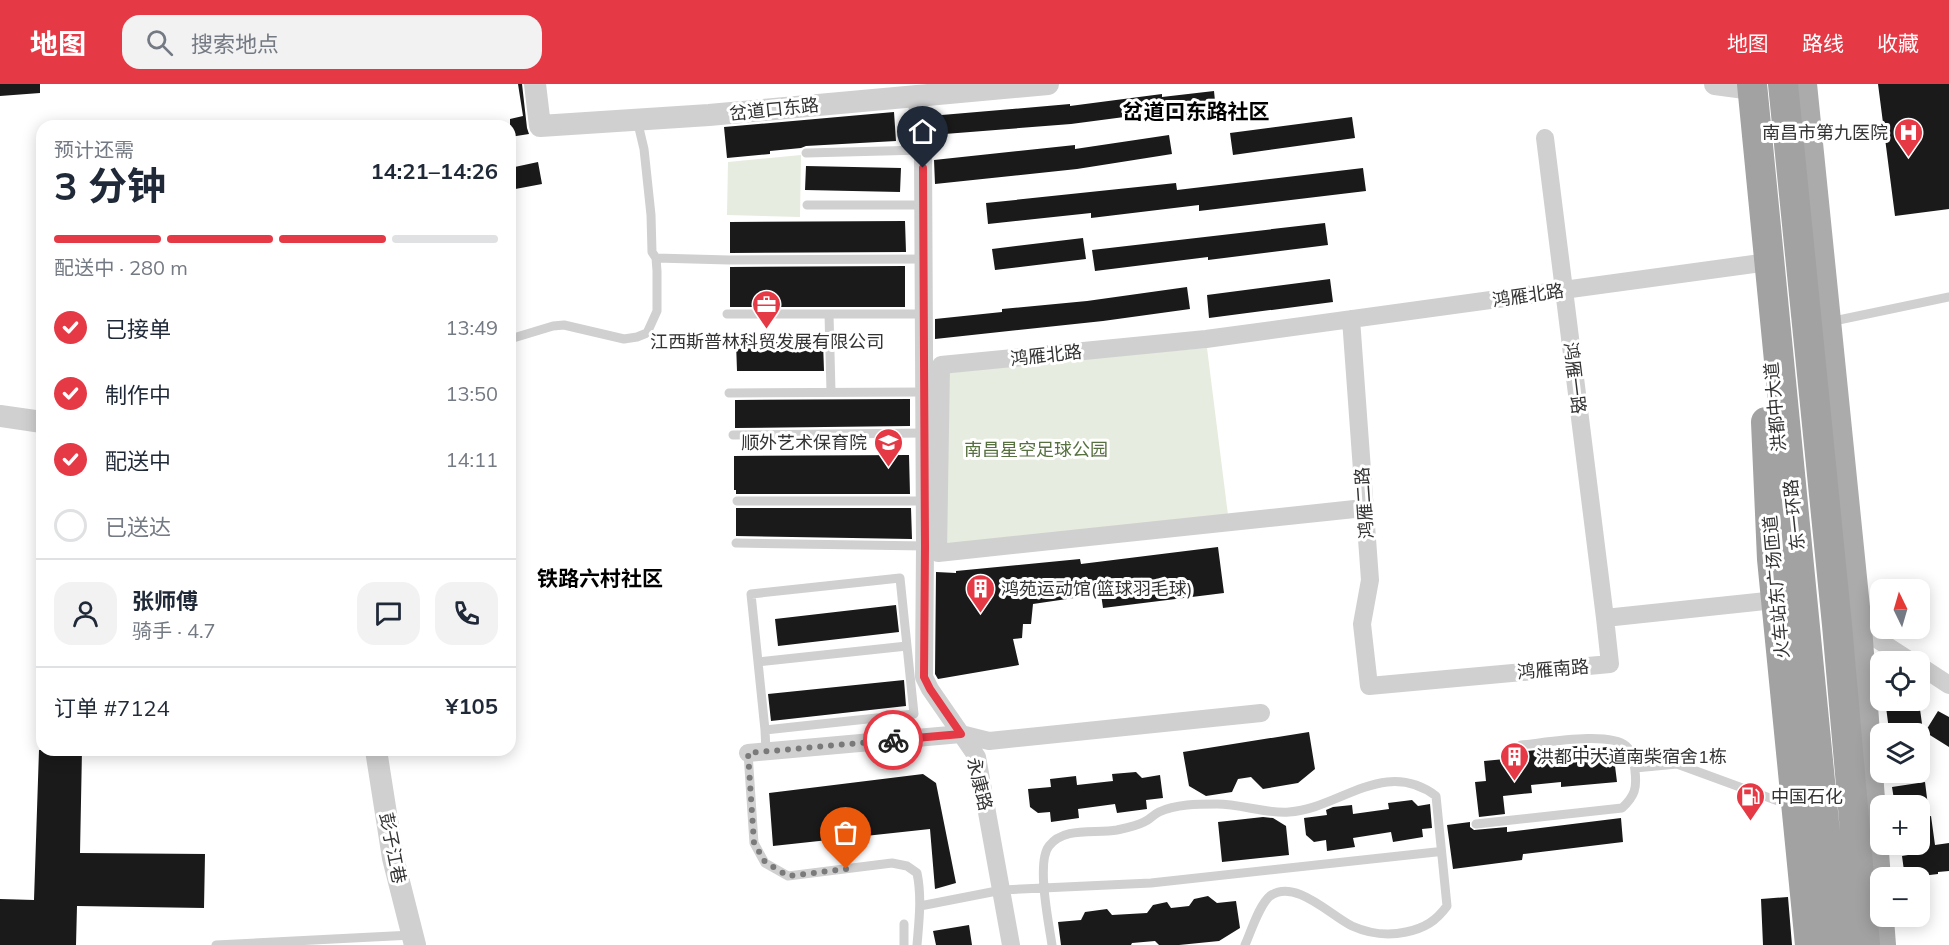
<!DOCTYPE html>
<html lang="zh">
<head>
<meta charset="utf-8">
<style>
  :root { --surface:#fff; --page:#f2f2f3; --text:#1f2937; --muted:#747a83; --line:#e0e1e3; --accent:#e63946 }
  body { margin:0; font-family:Mulish,"Noto Sans SC",sans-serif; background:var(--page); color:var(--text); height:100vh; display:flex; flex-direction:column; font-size:22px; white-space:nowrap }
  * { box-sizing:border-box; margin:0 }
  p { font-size:20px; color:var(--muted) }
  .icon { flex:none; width:33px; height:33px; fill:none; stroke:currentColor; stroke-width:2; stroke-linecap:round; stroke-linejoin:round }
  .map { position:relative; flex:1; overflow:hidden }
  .panel { position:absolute; left:36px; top:36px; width:480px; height:636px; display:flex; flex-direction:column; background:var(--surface); border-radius:18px; box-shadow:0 3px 15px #0003 }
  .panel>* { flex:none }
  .needle { width:39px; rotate:355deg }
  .controls { position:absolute; left:1870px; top:495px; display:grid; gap:12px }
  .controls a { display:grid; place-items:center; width:60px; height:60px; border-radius:12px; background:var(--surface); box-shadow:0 3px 15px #0003; font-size:30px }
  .pin { position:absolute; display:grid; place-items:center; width:51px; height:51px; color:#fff; margin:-62px -26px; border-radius:50% 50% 50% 0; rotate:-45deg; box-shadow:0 0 6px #0007 }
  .pin .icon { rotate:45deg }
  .courier { position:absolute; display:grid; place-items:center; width:60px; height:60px; margin:-30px; border:4px solid #e63946; border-radius:50%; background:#fff; color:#222; box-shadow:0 2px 8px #0007 }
  .head em { font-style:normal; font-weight:700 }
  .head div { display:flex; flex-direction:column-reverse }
  .head { display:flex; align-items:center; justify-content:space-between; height:102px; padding:0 18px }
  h1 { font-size:39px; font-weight:700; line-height:45px }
  .bar { display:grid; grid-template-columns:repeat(4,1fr); gap:9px 6px; align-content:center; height:72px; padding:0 18px }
  .bar i { height:8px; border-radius:4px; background:var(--line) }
  .bar .on { background:var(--accent) }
  .bar p { grid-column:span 4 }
  .line { display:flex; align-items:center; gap:15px; padding:0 18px; border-top:2px solid var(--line) }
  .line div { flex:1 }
  .round { display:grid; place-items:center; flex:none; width:63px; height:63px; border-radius:18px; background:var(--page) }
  ol { padding:0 18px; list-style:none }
  li { display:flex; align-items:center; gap:18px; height:66px }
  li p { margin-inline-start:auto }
  li .icon { padding:6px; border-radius:50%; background:var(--accent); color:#fff; stroke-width:4 }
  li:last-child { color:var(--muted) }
  li i { width:33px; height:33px; border:3px solid var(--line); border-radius:50% }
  header { display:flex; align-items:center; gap:36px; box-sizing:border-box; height:84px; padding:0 30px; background:var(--accent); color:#fff }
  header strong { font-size:28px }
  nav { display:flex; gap:33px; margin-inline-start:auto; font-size:21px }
  .search { width:420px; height:54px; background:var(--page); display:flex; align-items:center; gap:15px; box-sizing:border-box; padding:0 21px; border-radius:18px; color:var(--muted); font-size:22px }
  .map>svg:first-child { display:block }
  .green { fill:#e6ecdf }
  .building { fill:#1a1a1a }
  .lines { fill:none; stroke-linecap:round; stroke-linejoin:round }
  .service { stroke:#d0d0d0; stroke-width:9 }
  .minor { stroke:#d0d0d0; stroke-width:18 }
  .tertiary { stroke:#d0d0d0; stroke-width:22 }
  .primary { stroke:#ababab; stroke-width:28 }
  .trunk { stroke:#a2a2a2; stroke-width:30 }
  .done { stroke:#7a7a7a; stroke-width:6; stroke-dasharray:0 10.8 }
  .route { stroke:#e63946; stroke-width:8 }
  .labels { text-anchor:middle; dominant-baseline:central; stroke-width:6; stroke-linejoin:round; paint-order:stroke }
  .street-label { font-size:18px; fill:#333; stroke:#fff }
  .poi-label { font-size:18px; fill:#333; stroke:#fff; text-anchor:start }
  .park-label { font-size:18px; fill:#56703f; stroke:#fff }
  .quarter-label { font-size:21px; font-weight:bold; fill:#000; stroke:#fff }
</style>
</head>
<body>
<header>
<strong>地图</strong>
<div class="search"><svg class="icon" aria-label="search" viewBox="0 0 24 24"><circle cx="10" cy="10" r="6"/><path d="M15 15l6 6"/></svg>搜索地点</div>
<nav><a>地图</a><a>路线</a><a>收藏</a></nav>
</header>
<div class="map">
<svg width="1949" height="861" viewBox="0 0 1949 861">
  <rect width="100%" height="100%" fill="#fff"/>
  <path class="green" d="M801,71L800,133L727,131L728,78Z
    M1207,264L1228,431L945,462L947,286Z"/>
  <path class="building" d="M0,0H40V9L0,12Z
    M518,0H522L527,44L529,50L510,53V35L523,32Z
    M1878,0H1949V125L1895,132Z
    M1214,7L1216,27L1170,33V27L1071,40L932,51L930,32L1070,20V22L1162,10V13Z
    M894,28L896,57L806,62L801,64L770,67V70L727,74L724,43Z
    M1352,33L1355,54L1233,71L1230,49Z
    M1169,51L1172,70L1077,85L935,100L934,76L1075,61V65Z
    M538,78L542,100L510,106V84Z
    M806,82L901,84L900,108L805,106Z
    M1363,84L1366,107L1199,127V121L1091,134V129L988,140L986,119L1176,99L1177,106Z
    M905,137L906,168L730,169V138Z
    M1325,139L1328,161L1208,176V173L1095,187L1092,166Z
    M1083,154L1086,175L995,186L992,165Z
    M905,182V223H730V183Z
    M1330,195L1333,218L1209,234L1207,211Z
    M1187,203L1190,225L1103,237L935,255V235L1002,228V225L1087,217Z
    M736,258H823L824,287H737Z
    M910,315V342L735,344V316Z
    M909,371L910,410H736V406H734V372Z
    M736,424H911L912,455L736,452Z
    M1218,463L1224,509L1103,524L1101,510L1033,520L1031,540H1023L1022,554L1013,555L1019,581L938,595L935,590L936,488L956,489V487L1080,475L1081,480Z
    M896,521L899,548L778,562L775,535Z
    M904,596L906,622L771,637L768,610Z
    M1919,618L1923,647L1915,642L1889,646L1886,623Z
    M1938,627L1949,633V663L1925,648Z
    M1309,648L1315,685L1298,699L1263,705L1251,693L1238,695L1232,708L1206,712L1189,702L1183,668Z
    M1587,661V665L1608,663L1620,667L1622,683L1615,682L1617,698L1561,703V698L1531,701L1532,709L1503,712L1505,730L1479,733L1475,698L1486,697L1484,677L1527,673V667Z
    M39,666H82L80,769L205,770L204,824L77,822L76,861H0V815L34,816Z
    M1136,688L1142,694L1160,691L1163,714L1146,716L1147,725L1117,729L1115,720L1078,725L1079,734L1051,738L1050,728L1038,729L1030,723L1028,705L1051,703L1050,695L1076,692L1077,701L1113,697L1112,690Z
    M923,690L936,699L956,799L935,805L930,745L773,762L769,709Z
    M1925,698L1928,722H1895L1892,703Z
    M1412,716L1418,722L1430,720L1432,744L1422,745L1423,753L1393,758L1391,748L1353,754L1355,763L1327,767L1326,756L1314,758L1306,751L1304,734L1327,731L1326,726L1333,723L1352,721L1353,730L1389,725L1388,719Z
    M1931,732L1935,761L1949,759V787L1938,788V790L1905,794L1902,772L1920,769V734Z
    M1263,733L1273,734L1286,742L1289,771L1222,778L1218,738Z
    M1621,734L1623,758L1523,770L1522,776L1453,785L1447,741L1470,738V743L1474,746L1507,743V748Z
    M1208,812L1217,819L1236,817L1240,844L1219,857L1179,861H1159L1155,857L1132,859L1131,861H1061L1058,838L1081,836L1085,828L1107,825L1112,831L1147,829L1153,821L1167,818L1171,824L1189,822L1194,815Z
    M1788,813L1792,861H1763L1761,815Z
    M969,841L972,861H936L933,847Z"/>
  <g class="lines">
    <path class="service" d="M806,69L923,66
      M807,121H923
      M656,174L729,176L924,175
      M727,230H924
      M829,230L831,308
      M1829,238L1949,213
      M510,255L553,242L564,241L624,255L637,253L647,249L657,227V187L656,174L652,168L651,131L644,65L639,44L632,38
      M729,309L924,308
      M733,351L924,349
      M737,417H925
      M736,459L925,462
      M758,578L751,510L900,494L907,562
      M765,646L758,578L907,562L914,630L765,646L766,667
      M748,669L754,759L765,779L788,792L892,779L907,782L917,789C922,813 919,837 917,861
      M1635,684L1677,680L1786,720L1790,724
      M1476,740L1622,724C1635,712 1637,704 1635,687C1634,678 1633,668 1626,662C1609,647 1544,659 1521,661
      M920,822L1002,806L1151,799L1436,768
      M904,840V861
      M216,861L412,851
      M1052,861C1049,840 1036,778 1049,762C1064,742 1095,750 1117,746C1126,744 1136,742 1144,738C1149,736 1153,731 1159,728C1176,720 1198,720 1217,720C1241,720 1267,730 1289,728C1339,725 1384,673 1436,712L1447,822C1436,837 1425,844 1406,848C1388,852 1370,850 1352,842C1331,832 1295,794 1270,812C1259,821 1251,848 1245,861"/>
    <path class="minor" d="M916,11L923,66L925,462L924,593L930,605L977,673L1011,861
      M1545,54L1605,534
      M1351,235L1370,496L1362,540L1369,602L1610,580L1605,534L1785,515
      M1364,424L938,469L941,281L1206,255L1761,179
      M1858,543L1912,578
      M1920,582L1949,601
      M748,669L961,650L989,657L1261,629"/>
    <path class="tertiary" d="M535,0L540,42L709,31L1048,0
      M1715,0L1745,4
      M0,332L42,338
      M376,666L393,774L415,861"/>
    <path class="primary" d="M1803,0L1858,543L1882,861"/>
    <path class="trunk" d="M1752,0L1836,861
      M1783,0L1837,541L1865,861
      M1766,338L1772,475L1810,861"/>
  </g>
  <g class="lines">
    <path class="done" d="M846,785L788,792L765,778L754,759L748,669L893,656"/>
    <path class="route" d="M893,656L961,650L930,605L924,593L925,462L923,84"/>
  </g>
  <defs>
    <symbol id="hospital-pin" viewBox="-11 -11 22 30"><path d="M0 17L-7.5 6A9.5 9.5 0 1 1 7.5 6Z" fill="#e63946" stroke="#fff"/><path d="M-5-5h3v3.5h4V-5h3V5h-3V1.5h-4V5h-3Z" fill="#fff"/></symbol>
    <symbol id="office-pin" viewBox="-11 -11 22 30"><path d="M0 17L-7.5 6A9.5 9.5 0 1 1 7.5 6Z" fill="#e63946" stroke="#fff"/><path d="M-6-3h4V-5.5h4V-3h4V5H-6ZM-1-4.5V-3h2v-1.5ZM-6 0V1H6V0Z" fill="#fff"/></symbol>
    <symbol id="school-pin" viewBox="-11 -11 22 30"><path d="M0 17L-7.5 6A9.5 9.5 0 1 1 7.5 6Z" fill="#e63946" stroke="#fff"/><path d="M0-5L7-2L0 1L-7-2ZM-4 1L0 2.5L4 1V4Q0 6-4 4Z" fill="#fff"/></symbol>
    <symbol id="building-pin" viewBox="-11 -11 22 30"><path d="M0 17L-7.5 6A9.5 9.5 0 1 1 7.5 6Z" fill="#e63946" stroke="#fff"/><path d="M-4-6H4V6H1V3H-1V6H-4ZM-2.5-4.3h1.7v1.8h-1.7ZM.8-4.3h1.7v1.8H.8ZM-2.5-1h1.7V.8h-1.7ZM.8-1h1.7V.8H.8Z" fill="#fff"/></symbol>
    <symbol id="fuel-pin" viewBox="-11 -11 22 30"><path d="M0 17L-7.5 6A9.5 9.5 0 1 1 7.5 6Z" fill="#e63946" stroke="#fff"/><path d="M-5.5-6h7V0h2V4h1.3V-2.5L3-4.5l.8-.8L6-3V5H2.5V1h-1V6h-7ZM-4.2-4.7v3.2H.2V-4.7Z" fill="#fff"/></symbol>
  </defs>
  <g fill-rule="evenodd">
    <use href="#hospital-pin" x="1892" y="32" width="33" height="45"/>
    <use href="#office-pin" x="750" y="204" width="33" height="45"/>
    <use href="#school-pin" x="872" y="342" width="33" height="45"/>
    <use href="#building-pin" x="964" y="488" width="33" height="45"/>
    <use href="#building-pin" x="1498" y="656" width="33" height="45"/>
    <use href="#fuel-pin" x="1734" y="696" width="33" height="45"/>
  </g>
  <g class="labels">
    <g class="street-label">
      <text transform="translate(774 25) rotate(-6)">岔道口东路</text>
      <text transform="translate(1528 211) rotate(-8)">鸿雁北路</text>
      <text transform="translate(1046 271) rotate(-6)">鸿雁北路</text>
      <text transform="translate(1575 294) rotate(83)">鸿雁一路</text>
      <text transform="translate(1775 323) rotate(-95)">洪都中大道</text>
      <text transform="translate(1364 419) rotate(-94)">鸿雁二路</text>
      <text transform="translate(1794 431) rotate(-96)">东一环路</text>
      <text transform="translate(1776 503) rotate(-95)">火车站东广场匝道</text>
      <text transform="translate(1553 585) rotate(-5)">鸿雁南路</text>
      <text transform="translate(980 700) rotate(76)">永康路</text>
      <text transform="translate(393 764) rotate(79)">彭子江巷</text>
    </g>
    <g class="poi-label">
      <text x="1888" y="48" text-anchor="end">南昌市第九医院</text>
      <text x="767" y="257" text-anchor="middle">江西斯普林科贸发展有限公司</text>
      <text x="867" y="358" text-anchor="end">顺外艺术保育院</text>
      <text x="1001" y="504">鸿苑运动馆(篮球羽毛球)</text>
      <text x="1536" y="672">洪都中大道南柴宿舍1栋</text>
      <text x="1771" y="712">中国石化</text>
    </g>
    <g class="park-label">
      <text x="1036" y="365">南昌星空足球公园</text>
    </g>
    <g class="quarter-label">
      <text x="1196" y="27">岔道口东路社区</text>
      <text x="600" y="494">铁路六村社区</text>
    </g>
  </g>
</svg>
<div class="controls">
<a><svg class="needle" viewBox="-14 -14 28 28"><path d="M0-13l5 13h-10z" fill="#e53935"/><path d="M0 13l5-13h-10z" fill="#747a83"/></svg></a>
<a><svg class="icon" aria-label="locate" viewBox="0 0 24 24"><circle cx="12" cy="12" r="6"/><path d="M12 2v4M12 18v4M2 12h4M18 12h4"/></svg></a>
<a><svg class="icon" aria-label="layers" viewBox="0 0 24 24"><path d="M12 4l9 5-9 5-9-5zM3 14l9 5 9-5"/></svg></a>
<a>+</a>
<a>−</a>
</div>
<div class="pin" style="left:846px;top:785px;background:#ea580c"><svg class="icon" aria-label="bag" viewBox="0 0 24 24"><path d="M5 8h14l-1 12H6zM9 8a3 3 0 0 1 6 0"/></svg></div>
<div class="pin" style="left:923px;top:84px;background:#1f2937"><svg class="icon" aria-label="home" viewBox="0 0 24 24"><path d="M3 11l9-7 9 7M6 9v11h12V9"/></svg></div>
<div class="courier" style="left:893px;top:656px"><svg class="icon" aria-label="bike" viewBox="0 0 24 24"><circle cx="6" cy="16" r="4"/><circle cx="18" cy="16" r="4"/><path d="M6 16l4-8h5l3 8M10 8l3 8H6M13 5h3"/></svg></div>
<section class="panel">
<div class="head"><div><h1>3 分钟</h1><p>预计还需</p></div><em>14:21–14:26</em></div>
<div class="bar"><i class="on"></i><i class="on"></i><i class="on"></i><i></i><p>配送中 · 280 m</p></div>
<ol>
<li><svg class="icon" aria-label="check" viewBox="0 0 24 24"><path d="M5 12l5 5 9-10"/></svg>已接单<p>13:49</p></li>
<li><svg class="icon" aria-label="check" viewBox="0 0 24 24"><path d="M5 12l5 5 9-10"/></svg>制作中<p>13:50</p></li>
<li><svg class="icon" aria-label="check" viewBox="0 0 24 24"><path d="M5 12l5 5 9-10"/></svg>配送中<p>14:11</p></li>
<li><i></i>已送达</li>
</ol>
<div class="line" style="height:108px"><a class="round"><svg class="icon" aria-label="person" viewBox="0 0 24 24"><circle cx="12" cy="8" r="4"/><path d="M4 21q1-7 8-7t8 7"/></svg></a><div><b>张师傅</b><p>骑手 · 4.7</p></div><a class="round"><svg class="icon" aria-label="chat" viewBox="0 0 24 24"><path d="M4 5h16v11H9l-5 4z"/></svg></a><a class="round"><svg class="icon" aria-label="phone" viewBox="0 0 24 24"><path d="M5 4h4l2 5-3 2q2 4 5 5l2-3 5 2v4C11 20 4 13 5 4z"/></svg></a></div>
<div class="line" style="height:78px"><div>订单 #7124</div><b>¥105</b></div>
</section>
</div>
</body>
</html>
